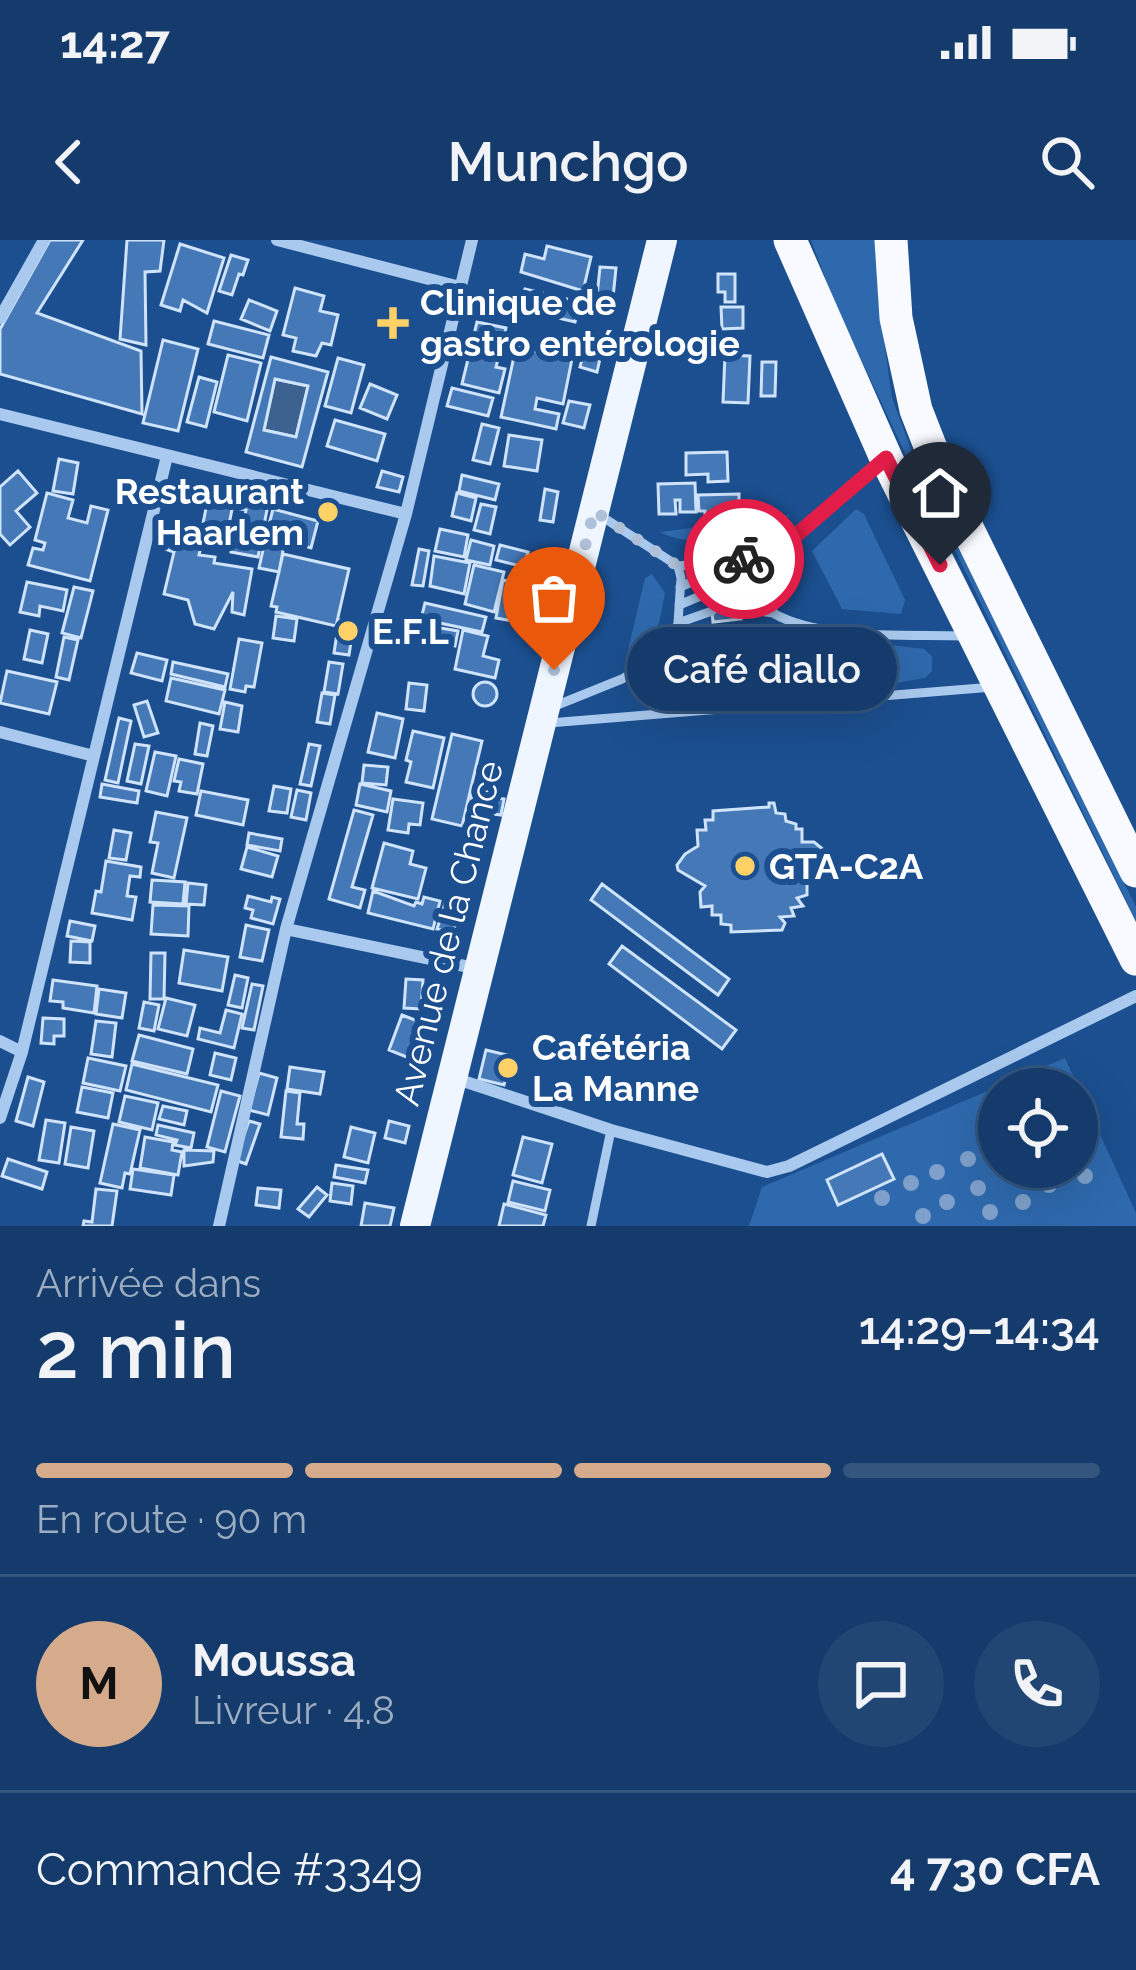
<!DOCTYPE html>
<html lang="fr">
<head>
<meta charset="utf-8">
<style>
  :root { --surface:#143b6b; --page:#214673; --text:#f1f3f6; --muted:#9dadc1; --line:#33557e; --accent:#d6ab8b }
  body { margin:0; font-family:Raleway,sans-serif; background:var(--page); color:var(--text); height:100vh; display:flex; flex-direction:column; font-size:45px; white-space:nowrap }
  * { box-sizing:border-box; margin:0 }
  p { font-size:39px; color:var(--muted) }
  .icon { flex:none; width:66px; height:66px; fill:none; stroke:currentColor; stroke-width:2; stroke-linecap:round; stroke-linejoin:round }
  .map { position:relative; height:986px; overflow:hidden }
  .side { display:flex; flex-direction:column; background:var(--surface); flex:1 }
  .side>* { flex:none }
  .controls { position:absolute; left:978px; top:828px; display:grid; gap:24px }
  .controls a { display:grid; place-items:center; width:120px; height:120px; border-radius:50%; background:var(--surface); box-shadow:0 12px 48px #0002,0 0 0 3px var(--line); font-size:60px }
  .pin { position:absolute; display:grid; place-items:center; width:102px; height:102px; color:#fff; margin:-123px -51px; border-radius:50% 50% 50% 0; rotate:-45deg; box-shadow:0 0 12px #0007 }
  .pin .icon { rotate:45deg }
  .courier { position:absolute; display:grid; place-items:center; width:120px; height:120px; margin:-60px; border:9px solid #e11d48; border-radius:50%; background:#fff; color:#222; box-shadow:0 3px 15px #0007 }
  .bubble { position:absolute; height:84px; border-radius:42px; background:var(--surface); box-shadow:0 12px 48px #0002,0 0 0 3px var(--line); font-size:39px; font-weight:600; line-height:84px; text-align:center }
  .overview em { font-style:normal; font-weight:600 }
  .overview div { display:flex; flex-direction:column-reverse }
  .overview { display:flex; align-items:center; justify-content:space-between; height:204px; padding:0 36px }
  h1 { font-size:78px; font-weight:600; line-height:90px }
  .bar { display:grid; grid-template-columns:repeat(4,1fr); gap:18px 12px; align-content:center; height:144px; padding:0 36px }
  .bar i { height:15px; border-radius:9px; background:var(--line) }
  .bar .active { background:var(--accent) }
  .bar p { grid-column:span 4 }
  .line { display:flex; align-items:center; gap:30px; padding:0 36px; border-top:3px solid var(--line) }
  .line div { flex:1 }
  .round { display:grid; place-items:center; flex:none; width:126px; height:126px; border-radius:63px; background:var(--page) }
  .status { display:flex; justify-content:space-between; align-items:center; height:84px; padding:0 60px; background:var(--surface); direction:ltr }
  .status svg { height:33px; fill:currentColor }
  header { display:flex; justify-content:space-between; align-items:center; height:156px; padding:0 36px; background:var(--surface); font-size:54px; font-weight:600 }
  .map>svg:first-child { display:block }
  .green { fill:#2e69ad; fill-rule:evenodd }
  .water { fill:#3c6290; stroke:#9cc4f0; stroke-width:3 }
  .building { fill:#4478b7; stroke:#cfe3fa; stroke-width:3; fill-rule:evenodd }
  .lines { fill:none; stroke-linecap:round; stroke-linejoin:round }
  .service { stroke:#a9c9ee; stroke-width:9 }
  .minor { stroke:#a9c9ee; stroke-width:12 }
  .primary { stroke:#f0f6ff; stroke-width:30 }
  .trunk { stroke:#f8faff; stroke-width:33 }
  .tree { fill:#7ea0ca }
  .done { stroke:#afc1d8; stroke-width:12; stroke-dasharray:0 21.6 }
  .route { stroke:#e11d48; stroke-width:15 }
  .poi-dot { fill:#ffd166; stroke:#1b4f8f; stroke-width:4.5 }
  .labels { text-anchor:middle; dominant-baseline:central; stroke-width:12; stroke-linejoin:round; paint-order:stroke }
  .poi-label { font-size:36px; font-weight:bold; fill:#fff; stroke:#1b4f8f; text-anchor:start }
  .street-label { font-size:36px; fill:#fff; stroke:#1b4f8f }
</style>
</head>
<body>
<div class="status"><b>14:27</b><svg viewBox="0 0 49 12"><path d="M0 12V9h3v3zM5 12V6h3v6zM10 12V3h3v9zM15 12V0h3v12zM26 1h20v11H26zM47 4h2v5h-2z"/></svg></div>
<header><svg class="icon" aria-label="back" viewBox="0 0 24 24"><path d="M15 5l-7 7 7 7"/></svg>Munchgo<svg class="icon" aria-label="search" viewBox="0 0 24 24"><circle cx="10" cy="10" r="6"/><path d="M15 15l6 6"/></svg></header>
<div class="map">
<svg width="1136" height="986" viewBox="0 0 1136 986">
  <rect width="100%" height="100%" fill="#1b4f8f"/>
  <path class="green" d="M811,0H876L879,65L892,158L912,212L906,215L835,64Z
    M912,222H916L1136,667V681Z
    M856,269L864,274L905,360L901,374L842,369L812,311Z
    M790,275C764,299 692,310 660,292Z
    M652,334L665,353C658,387 661,399 627,414L645,338Z
    M856,401L924,409L932,416V431L925,438L879,446Z
    M1065,818L1136,973V986H749L762,947ZM999,849H1077V927H999Z"/>
  <path class="water" d="M275,139L308,146L296,197L264,190Z"/>
  <path class="building" d="M50,0H83L37,73L141,111L142,174L0,134V89Z
    M127,0H164L160,31L145,32L146,105L120,99Z
    M180,4L224,18L207,73L183,60L180,71L161,65Z
    M547,6L591,17L583,51L521,32L525,14L544,19Z
    M231,15L248,20L243,35L239,34L232,55L219,51Z
    M600,27L616,28L612,68L596,66Z
    M718,34H735V62H725V52H718Z
    M295,48L324,56L320,71L338,75L331,105L322,103L316,116L293,111L296,98L283,95Z
    M525,49L580,62L575,82L520,69Z
    M249,60L277,71L270,91L241,79Z
    M721,67H743V88L722,89Z
    M214,81L269,95L263,118L208,104Z
    M477,82L506,88L496,127L505,129L499,153L462,144Z
    M589,92L605,96L597,132L580,127Z
    M163,100L198,109L178,191L143,183Z
    M516,107L572,119L563,164L537,158L535,169L559,174L556,189L501,177Z
    M228,115L261,123L247,181L214,172Z
    M725,115L750,116L748,163L723,162Z
    M271,117L328,132L302,227L246,212ZM275,139L308,146L296,197L264,190Z
    M338,118L364,125L351,173L325,166Z
    M762,122H776L775,156H761Z
    M199,137L217,142L206,187L187,182Z
    M370,144L397,155L387,179L360,168Z
    M452,148L493,158L488,176L447,166Z
    M569,161L590,165L584,188L563,183Z
    M335,180L385,194L377,221L327,206Z
    M482,184L499,188L490,224L473,220Z
    M509,195L542,200L537,231L504,226Z
    M727,212L728,241L708,242V234L686,235V213Z
    M59,219L78,223L73,254L53,251Z
    M18,231L37,253L16,271L30,287L10,305L0,294V247Z
    M382,231L403,237L399,252L377,247Z
    M462,235L499,244L495,260L459,251Z
    M695,243L696,272H680V260H675L676,274H659L658,244Z
    M545,249L558,252L553,282L540,280Z
    M47,253L73,260L68,278L87,283L91,266L108,270L90,341L28,325L33,308L43,310L45,303L35,300Z
    M239,253L269,259L258,317L231,312L235,293L241,294L246,270L236,268Z
    M457,253L476,258L471,281L452,276Z
    M209,254L234,259L225,305L212,303L213,295L201,293Z
    M739,254V269L715,270V279H705V271H699L698,255Z
    M481,264L496,267L490,294L474,290Z
    M273,269L318,281L311,308L266,296Z
    M169,287L192,293L191,304L201,307L199,315L215,317L214,323L252,329L244,375L232,372L233,352L214,389L195,384L188,360L164,354L174,312L162,308Z
    M440,289L468,295L464,317L435,311Z
    M471,300L494,306L490,325L466,320Z
    M265,301L284,305L279,332L259,328Z
    M500,305L528,312L524,327L496,320Z
    M419,309L429,311L423,346L412,345Z
    M283,314L349,329L336,386L276,372L277,367L271,366Z
    M434,316L470,323L464,354L430,346Z
    M735,322L741,379L713,382L707,325Z
    M474,325L504,332L494,372L465,364Z
    M503,340L531,345L523,383L496,378Z
    M27,342L67,350L63,371L40,366L39,376L20,372Z
    M74,347L93,351L81,398L62,393Z
    M425,363L486,377L482,392L421,379Z
    M276,376L297,379L294,401L273,398Z
    M339,380L354,382L349,415L334,413Z
    M429,386L458,391L455,406L426,400Z
    M30,390L48,394L42,423L24,419Z
    M463,390L488,396L483,416L499,420L495,438L455,429Z
    M748,396L751,434L708,438L705,400Z
    M64,397L78,400L69,440L56,437Z
    M239,399L262,403L254,447L246,446L245,452L230,449Z
    M137,413L167,420L162,441L131,433Z
    M837,415L838,431L851,429L852,444L822,446L819,417Z
    M817,418L820,450L758,455L755,423Z
    M173,422L228,434L225,447L171,434Z
    M329,422L343,424L338,454L324,452Z
    M7,431L57,442L49,474L0,463Z
    M171,438L225,450L219,474L166,461Z
    M473 454a12 12 0 1 1 24 0a12 12 0 1 1-24 0Z
    M409,443L427,445L424,471L406,469Z
    M322,453L335,455L330,484L317,482Z
    M147,461L158,493L144,497L134,465Z
    M225,462L242,466L238,492L220,489Z
    M377,473L403,479L395,518L368,512Z
    M119,478L131,481L118,543L105,540Z
    M200,483L213,486L207,516L195,514Z
    M413,491L444,498L433,548L406,542L411,522L406,520Z
    M452,494L482,501L462,586L432,579Z
    M135,504L149,506L141,544L127,541Z
    M309,504L320,506L311,546L300,544Z
    M155,512L176,516L167,556L146,551Z
    M179,519L203,524L197,554L179,551L181,542L174,541Z
    M364,525L388,527L386,545L362,543Z
    M482,528L500,529L498,552L480,551Z
    M102,544L139,551L137,563L100,557Z
    M360,544L391,551L387,572L356,565Z
    M274,546L291,549L287,573L269,571Z
    M297,550L311,553L306,580L291,577Z
    M201,551L248,560L243,585L196,575Z
    M472,554L504,559L501,575L470,571Z
    M393,559L423,563L420,585L409,584L408,593L388,590Z
    M769,563H774L776,573L785,574L786,581L796,584V589H802V602H814L830,615V621L818,620L798,637L807,643V655L797,658L803,666L791,668L794,676L780,677L785,683L782,690L731,692V685L721,684V675H712V666L701,667L700,652L705,646L678,630L677,625L685,614L698,606L697,590H706L705,580H713V571L769,567Z
    M354,570L373,575L352,647L365,650L360,668L329,659Z
    M156,572L187,578L174,638L152,633L158,603L150,602Z
    M114,590L131,593L126,620L109,618Z
    M249,593L282,599L280,611L247,605Z
    M384,603L413,611L410,624L426,628L418,659L372,648Z
    M247,607L278,616L272,637L241,629Z
    M106,621L141,627L140,637L130,636L127,656L136,657L132,680L92,673L96,651L101,652Z
    M152,640L185,642L183,664L150,662Z
    M188,643L206,645L204,665L186,664Z
    M602,644L729,739L718,755L591,660Z
    M373,651L414,666L416,662L422,664L424,657L440,661L433,689L368,673Z
    M248,656L271,662L272,657L280,659L273,684L251,678L253,670L245,668Z
    M446,660L461,665L453,693L437,689Z
    M153,665L189,666L188,696L151,694Z
    M70,681L95,686L92,701L67,696Z
    M246,685L269,690L262,721L240,717Z
    M71,701L90,702V723L70,722Z
    M622,706L736,790L722,809L609,724Z
    M184,710L228,717L222,751L179,743Z
    M151,713H165L164,759H150Z
    M235,735L248,738L242,768L228,765Z
    M406,739L423,740L421,769L404,768Z
    M53,740L97,746L94,773L63,768V762L50,761Z
    M252,744L263,746L254,790L242,788Z
    M99,749L126,753L122,778L96,774Z
    M166,758L195,765L187,796L158,789Z
    M144,762L159,765L154,791L139,788Z
    M226,770L242,774L234,808L198,799L200,788L220,793Z
    M402,775L423,783L409,818L389,810Z
    M43,778L64,779V796H54V804L41,803Z
    M96,781L116,783L112,817L91,814Z
    M139,795L193,809L187,834L132,821Z
    M486,810L511,816L504,845L479,839Z
    M215,813L236,818L231,840L210,835Z
    M88,818L126,826L120,851L83,843Z
    M132,824L218,845L211,872L126,850Z
    M290,827L324,832L320,854L287,849Z
    M259,833L277,838L268,875L249,870Z
    M28,837L44,842L33,886L16,881Z
    M82,847L113,853L108,878L77,872Z
    M221,851L240,856L225,912L207,907Z
    M286,851L300,853L297,884H304L303,899L281,897Z
    M125,856L158,863L152,890L119,882Z
    M163,866L187,871L184,885L159,879Z
    M46,880L65,883L59,923L39,920Z
    M249,881L260,884L246,924L235,920Z
    M389,881L409,886L405,903L385,898Z
    M113,884L140,890L130,934L125,933L122,948L100,943Z
    M158,885L194,893L191,908L175,905L177,900L156,895Z
    M71,887L94,891L88,928L65,924Z
    M351,887L375,893L368,923L344,917Z
    M145,897L173,902L172,910L182,912L178,935L140,928Z
    M523,897L552,904L542,943L513,935Z
    M184,910L214,911L213,922L184,926Z
    M882,914L894,939L838,965L827,940Z
    M8,919L47,932L42,949L2,936Z
    M336,925L368,930L365,943L334,937Z
    M133,929L174,935L171,955L130,949Z
    M513,941L550,950L545,971L508,962Z
    M332,943L353,946L351,964L330,961Z
    M317,947L327,955L309,977L298,969Z
    M258,948L281,950L279,968L256,965Z
    M96,949L117,951L112,986H83L84,981L92,982Z
    M365,963L394,968L390,986H361Z
    M504,964L546,975L543,986H499Z"/>
  <g class="lines">
    <path class="service" d="M882,222L773,316L768,324L773,373C821,401 909,394 964,396
      M678,326L773,316
      M736,332L769,337
      M680,347L708,335
      M738,349L771,355
      M679,365L710,352
      M740,368L773,373
      M678,383L712,371
      M670,409L688,429L702,428
      M555,466L622,439L670,409L678,383L681,338L678,326L601,276
      M549,483L993,447
      M591,986L611,890"/>
    <path class="minor" d="M277,0L460,47
      M0,78L44,0
      M0,174L406,274
      M0,492L94,516
      M286,689L479,729
      M0,801L22,812
      M454,838L611,890L767,932L789,926L1136,756
      M0,878L22,812L167,216
      M219,986L286,689L406,274L472,0"/>
    <path class="primary" d="M415,986L662,0"/>
    <path class="trunk" d="M790,0L886,218L1136,719
      M891,0L896,78L916,170L943,239L1136,631"/>
  </g>
  <g class="tree">
    <circle cx="968" cy="919" r="8"/>
    <circle cx="937" cy="932" r="8"/>
    <circle cx="1085" cy="936" r="8"/>
    <circle cx="911" cy="943" r="8"/>
    <circle cx="1049" cy="945" r="8"/>
    <circle cx="978" cy="948" r="8"/>
    <circle cx="882" cy="958" r="8"/>
    <circle cx="947" cy="962" r="8"/>
    <circle cx="1023" cy="962" r="8"/>
    <circle cx="990" cy="972" r="8"/>
    <circle cx="923" cy="976" r="8"/>
  </g>
  <g class="lines">
    <path class="done" d="M554,430L594,271L678,326L744,319"/>
    <path class="route" d="M744,319L772,316L886,218L940,325"/>
  </g>
  <g class="poi-dot">
    <path d="M387 65h12v12h12v12h-12v12h-12v-12h-12v-12h12z"/>
    <circle cx="328" cy="272" r="12"/>
    <circle cx="348" cy="391" r="12"/>
    <circle cx="745" cy="626" r="12"/>
    <circle cx="508" cy="828" r="12"/>
  </g>
  <g class="labels">
    <g class="poi-label">
      <text x="420" y="62">Clinique de<tspan x="420" dy="41">gastro entérologie</tspan></text>
      <text x="304" y="251" text-anchor="end">Restaurant<tspan x="304" dy="41">Haarlem</tspan></text>
      <text x="372" y="391">E.F.L</text>
      <text x="769" y="626">GTA-C2A</text>
      <text x="532" y="807">Cafétéria<tspan x="532" dy="41">La Manne</tspan></text>
    </g>
    <g class="street-label">
      <text transform="translate(448 693) rotate(-76)">Avenue de la Chance</text>
    </g>
  </g>
</svg>
<div class="controls">
<a><svg class="icon" aria-label="locate" viewBox="0 0 24 24"><circle cx="12" cy="12" r="6"/><path d="M12 2v4M12 18v4M2 12h4M18 12h4"/></svg></a>
</div>
<div class="pin" style="left:554px;top:430px;background:#ea580c"><svg class="icon" aria-label="bag" viewBox="0 0 24 24"><path d="M5 8h14l-1 12H6zM9 8a3 3 0 0 1 6 0"/></svg></div>
<div class="pin" style="left:940px;top:325px;background:#1f2937"><svg class="icon" aria-label="home" viewBox="0 0 24 24"><path d="M3 11l9-7 9 7M6 9v11h12V9"/></svg></div>
<div class="courier" style="left:744px;top:319px"><svg class="icon" aria-label="bike" viewBox="0 0 24 24"><circle cx="6" cy="16" r="4"/><circle cx="18" cy="16" r="4"/><path d="M6 16l4-8h5l3 8M10 8l3 8H6M13 5h3"/></svg></div>
<div class="bubble" style="left:627px;top:387px;width:270px">Café diallo</div>
</div>
<section class="side">
<div class="overview"><div><h1>2 min</h1><p>Arrivée dans</p></div><em>14:29–14:34</em></div>
<div class="bar"><i class="active"></i><i class="active"></i><i class="active"></i><i></i><p>En route · 90 m</p></div>
<div class="line" style="height:216px"><b class="round" style="background:var(--accent);color:#111">M</b><div><b>Moussa</b><p>Livreur · 4.8</p></div><a class="round"><svg class="icon" aria-label="chat" viewBox="0 0 24 24"><path d="M4 5h16v11H9l-5 4z"/></svg></a><a class="round"><svg class="icon" aria-label="phone" viewBox="0 0 24 24"><path d="M5 4h4l2 5-3 2q2 4 5 5l2-3 5 2v4C11 20 4 13 5 4z"/></svg></a></div>
<div class="line" style="height:156px"><div>Commande #3349</div><b>4 730 CFA</b></div>
</section>
</body>
</html>
